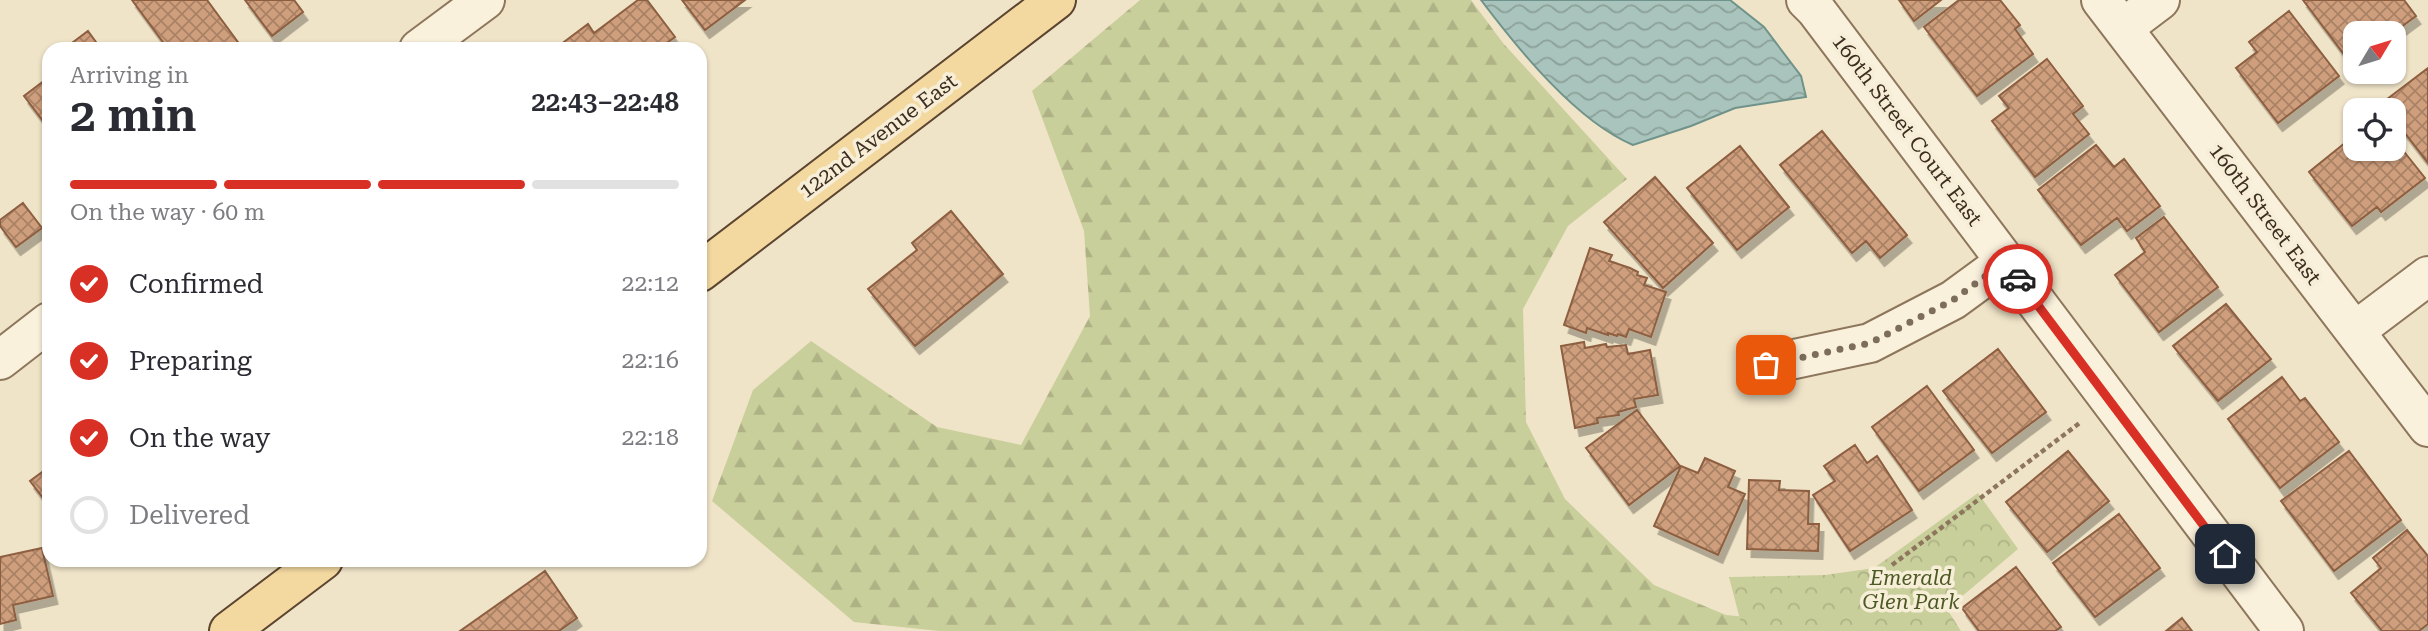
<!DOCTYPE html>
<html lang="en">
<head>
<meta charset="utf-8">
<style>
  :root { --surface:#fff; --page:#f7f7f7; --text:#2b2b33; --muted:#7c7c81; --line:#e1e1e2; --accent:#d93025 }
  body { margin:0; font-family:"Roboto Serif",serif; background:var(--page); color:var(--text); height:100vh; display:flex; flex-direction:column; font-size:26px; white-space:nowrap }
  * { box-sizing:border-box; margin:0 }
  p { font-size:23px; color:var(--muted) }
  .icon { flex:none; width:38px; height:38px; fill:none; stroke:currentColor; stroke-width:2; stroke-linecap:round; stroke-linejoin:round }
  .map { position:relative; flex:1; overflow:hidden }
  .sheet { position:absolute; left:42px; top:42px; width:665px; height:525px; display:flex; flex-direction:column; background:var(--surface); border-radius:21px; box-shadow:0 2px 5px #0004 }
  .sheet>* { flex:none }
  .needle { width:46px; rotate:52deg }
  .buttons { position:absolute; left:2343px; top:21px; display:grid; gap:14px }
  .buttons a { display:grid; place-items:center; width:63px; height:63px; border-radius:14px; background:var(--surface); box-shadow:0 2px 5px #0004; font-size:35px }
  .pin { position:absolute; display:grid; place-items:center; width:60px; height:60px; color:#fff; margin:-30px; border-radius:14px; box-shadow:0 4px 10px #0006 }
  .courier { position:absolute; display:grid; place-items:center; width:70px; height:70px; margin:-35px; border:5px solid #d93025; border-radius:50%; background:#fff; color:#222; box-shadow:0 2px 9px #0007 }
  .overview em { font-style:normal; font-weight:600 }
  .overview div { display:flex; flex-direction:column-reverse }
  .overview { display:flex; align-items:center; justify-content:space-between; height:119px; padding:0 28px }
  h1 { font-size:46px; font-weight:600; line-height:52px }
  .bar { display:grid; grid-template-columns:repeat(4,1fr); gap:10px 7px; align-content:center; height:84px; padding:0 28px }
  .bar i { height:9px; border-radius:5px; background:var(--line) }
  .bar .active { background:var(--accent) }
  .bar p { grid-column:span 4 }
  ol { padding:0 28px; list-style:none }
  li { display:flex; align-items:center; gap:21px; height:77px }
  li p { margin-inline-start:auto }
  li .icon { padding:7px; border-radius:50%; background:var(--accent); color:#fff; stroke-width:4 }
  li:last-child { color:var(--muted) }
  li i { width:38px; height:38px; border:4px solid var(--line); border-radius:50% }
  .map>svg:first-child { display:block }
  .forest { fill:url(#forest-firs) }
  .park { fill:url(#park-crowns) }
  .water { fill:url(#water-waves); stroke:#6f938a; stroke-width:2 }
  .building { fill:url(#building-cross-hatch); stroke:#8d5f41; stroke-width:2; filter:url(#shadow) }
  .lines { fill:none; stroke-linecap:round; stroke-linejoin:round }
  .minor-casing { stroke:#8d765c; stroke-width:42 }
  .major-casing { stroke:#5b4430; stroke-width:42 }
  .path { stroke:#8d765c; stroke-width:4.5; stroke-dasharray:5 3.5; stroke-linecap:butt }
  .minor { stroke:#faf1dc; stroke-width:38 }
  .major { stroke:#f3d9a0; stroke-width:38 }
  .done { stroke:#7c6e5b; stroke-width:7; stroke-dasharray:0 12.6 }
  .route { stroke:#d93025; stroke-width:9 }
  .labels { text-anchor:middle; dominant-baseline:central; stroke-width:7; stroke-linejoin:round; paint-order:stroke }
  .street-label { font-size:21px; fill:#3d2e20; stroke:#f7eed8 }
  .park-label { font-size:21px; font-style:italic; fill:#4d5a26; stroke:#f7eed8 }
</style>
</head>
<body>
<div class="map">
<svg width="2428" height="631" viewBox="0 0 2428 631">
  <defs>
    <pattern id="forest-firs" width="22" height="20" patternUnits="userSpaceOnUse" patternTransform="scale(1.75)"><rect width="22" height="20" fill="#c9cf9b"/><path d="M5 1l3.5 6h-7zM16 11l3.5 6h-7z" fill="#aeb285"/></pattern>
    <pattern id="park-crowns" width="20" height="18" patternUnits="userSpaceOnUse" patternTransform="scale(1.75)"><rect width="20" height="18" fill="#c9cf9b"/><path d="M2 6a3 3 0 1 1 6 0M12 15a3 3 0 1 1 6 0" fill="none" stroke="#aeb285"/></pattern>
    <pattern id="water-waves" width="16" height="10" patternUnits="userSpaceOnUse" patternTransform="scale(1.75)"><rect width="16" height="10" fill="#a9c4bc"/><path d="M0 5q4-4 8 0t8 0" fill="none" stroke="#8ba098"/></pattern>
    <pattern id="building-cross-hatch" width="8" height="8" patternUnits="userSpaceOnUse" patternTransform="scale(1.75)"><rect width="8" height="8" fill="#cf9f7d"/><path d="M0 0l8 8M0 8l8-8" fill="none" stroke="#a98266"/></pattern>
    <filter id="shadow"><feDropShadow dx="4.5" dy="8" stdDeviation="0" flood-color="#0004"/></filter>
  </defs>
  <rect width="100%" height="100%" fill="#f0e4c8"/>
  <path class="forest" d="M1140,0H1471L1503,43L1627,179L1568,226L1523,309L1526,422L1565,499L1654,585L1726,615L1888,631H939L854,622L712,501L753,390L811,341L937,427L1021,445L1090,316L1084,231L1032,91Z"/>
  <path class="park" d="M1978,493L2018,549L1947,609L1961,631H1743L1729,577L1825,575L1874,568Z"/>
  <path class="water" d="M1481,0H1730L1764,27L1801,76L1806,97L1735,108L1691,126L1633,145C1576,121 1518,49 1481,0Z"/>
  <path class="building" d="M132,0H207L243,49H168Z
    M245,0H294L303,12L272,36Z
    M638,0H647L675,37L658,49H569L564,42L588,24L594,33Z
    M682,0H745L705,30Z
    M1899,0H1941L1914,21Z
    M1959,0H2000L2020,25L2015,29L2033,54L1977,96L1924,27Z
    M2303,0H2404L2416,16L2393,33H2356V62L2352,65Z
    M2289,11L2339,76L2278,123L2236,68L2257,52L2249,42Z
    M88,31L101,49H64Z
    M2047,59L2083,106L2073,114L2089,134L2035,177L1992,121L2009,108L1999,96Z
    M2428,68V163L2394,119V110H2387L2382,103Z
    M49,77V129L24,96Z
    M1822,131L1907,235L1880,258L1866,241L1852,253L1780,165Z
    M2356,134V149H2394V139L2425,178L2381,212L2377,207L2352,226L2309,172Z
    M2096,145L2114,167L2124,159L2160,206L2127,231L2117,218L2081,245L2038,190Z
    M1740,146L1789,207L1737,250L1687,188Z
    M1655,177L1713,243L1663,288L1604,222Z
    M23,203L42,228L16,247L0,226V220Z
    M951,211L1003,274L915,346L868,289L917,250L912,243Z
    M2164,217L2218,287L2159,332L2115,275L2145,252L2136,238Z
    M1590,248L1612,255L1609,261L1630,268L1638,272L1637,275L1647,278L1644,285L1666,292L1651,337L1629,329L1626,337L1618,334L1617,336L1608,333V335L1587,328L1586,333L1564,325Z
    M2226,304L2271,359L2218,401L2173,346Z
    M1584,342L1585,348L1606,344L1607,347L1626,345L1628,354L1650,350L1658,395L1634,399L1636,407L1618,412L1619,415L1597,418L1598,423L1575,428L1561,346Z
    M1998,349L2046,412L1992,453L1943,391Z
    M2282,377L2300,401L2305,398L2339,442L2280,488L2228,419Z
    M1927,386L1974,450L1919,491L1872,427Z
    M1637,410L1680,466L1629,505L1586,448Z
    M1855,445L1867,463L1877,456L1912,510L1850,551L1813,495L1835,481L1824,466Z
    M2068,451L2109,501L2047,552L2006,502Z
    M2349,451L2401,520L2334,571L2281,501Z
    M1705,458L1735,471L1728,487L1745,494L1718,555L1654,526L1681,466L1698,473Z
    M49,467V506L30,481Z
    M1749,480L1780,481L1779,490L1809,491L1808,524H1819L1818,551L1747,549Z
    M2119,514L2160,568L2095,617L2053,563Z
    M2407,530L2428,556V624L2419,631H2382L2351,593L2381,568L2373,558Z
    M42,548L53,596L13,605L16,620L0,624V557Z
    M2016,567L2061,627L2055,631H1979L1962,608Z
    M545,571L577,618L559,631H460Z
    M2182,618L2192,631H2166Z"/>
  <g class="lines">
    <defs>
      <path id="minor" d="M1806,0L1816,10L2284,631
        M2101,0L2428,427
        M2123,28L2160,0
        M419,49L485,0
        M2355,331L2428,276
        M0,360L49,322
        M1766,365L1870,343L1953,300L2005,262"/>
      <path id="major" d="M700,272L1056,0
        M229,631L323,560"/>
    </defs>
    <use href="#minor" class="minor-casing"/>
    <use href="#major" class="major-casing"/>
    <path class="path" d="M1892,565L2081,422"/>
    <use href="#minor" class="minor"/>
    <use href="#major" class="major"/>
  </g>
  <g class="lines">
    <path class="done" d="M1766,365L1870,343L1953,300L2005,262L2018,279"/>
    <path class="route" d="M2018,279L2225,554"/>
  </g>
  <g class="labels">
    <g class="street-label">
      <text transform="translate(1907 130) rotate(53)">160th Street Court East</text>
      <text transform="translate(878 136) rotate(-37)">122nd Avenue East</text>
      <text transform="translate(2265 214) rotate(53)">160th Street East</text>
    </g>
    <g class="park-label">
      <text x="1911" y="578">Emerald<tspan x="1911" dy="24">Glen Park</tspan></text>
    </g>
  </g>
</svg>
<div class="buttons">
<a><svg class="needle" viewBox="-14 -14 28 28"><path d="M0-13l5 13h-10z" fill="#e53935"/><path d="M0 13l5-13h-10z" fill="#7c7c81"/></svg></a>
<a><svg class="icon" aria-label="locate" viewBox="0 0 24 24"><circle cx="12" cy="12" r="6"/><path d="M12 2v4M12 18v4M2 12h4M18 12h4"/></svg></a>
</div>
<div class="pin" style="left:1766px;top:365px;background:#ea580c"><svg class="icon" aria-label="bag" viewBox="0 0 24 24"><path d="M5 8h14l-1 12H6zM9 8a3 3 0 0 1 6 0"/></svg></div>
<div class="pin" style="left:2225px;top:554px;background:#1f2937"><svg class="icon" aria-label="home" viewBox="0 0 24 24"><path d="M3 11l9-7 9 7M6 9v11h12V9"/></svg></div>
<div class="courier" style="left:2018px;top:279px"><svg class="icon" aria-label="car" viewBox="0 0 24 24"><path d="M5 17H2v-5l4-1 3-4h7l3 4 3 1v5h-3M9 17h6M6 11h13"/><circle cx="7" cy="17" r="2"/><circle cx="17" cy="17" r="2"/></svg></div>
<section class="sheet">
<div class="overview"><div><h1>2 min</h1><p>Arriving in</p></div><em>22:43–22:48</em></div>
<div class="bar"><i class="active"></i><i class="active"></i><i class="active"></i><i></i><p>On the way · 60 m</p></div>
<ol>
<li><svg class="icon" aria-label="check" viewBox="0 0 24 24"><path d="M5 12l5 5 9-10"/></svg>Confirmed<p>22:12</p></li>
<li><svg class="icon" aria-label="check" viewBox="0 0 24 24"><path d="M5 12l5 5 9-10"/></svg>Preparing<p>22:16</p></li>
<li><svg class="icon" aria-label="check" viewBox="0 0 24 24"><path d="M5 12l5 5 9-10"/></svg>On the way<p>22:18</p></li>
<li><i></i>Delivered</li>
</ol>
</section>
</div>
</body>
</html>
